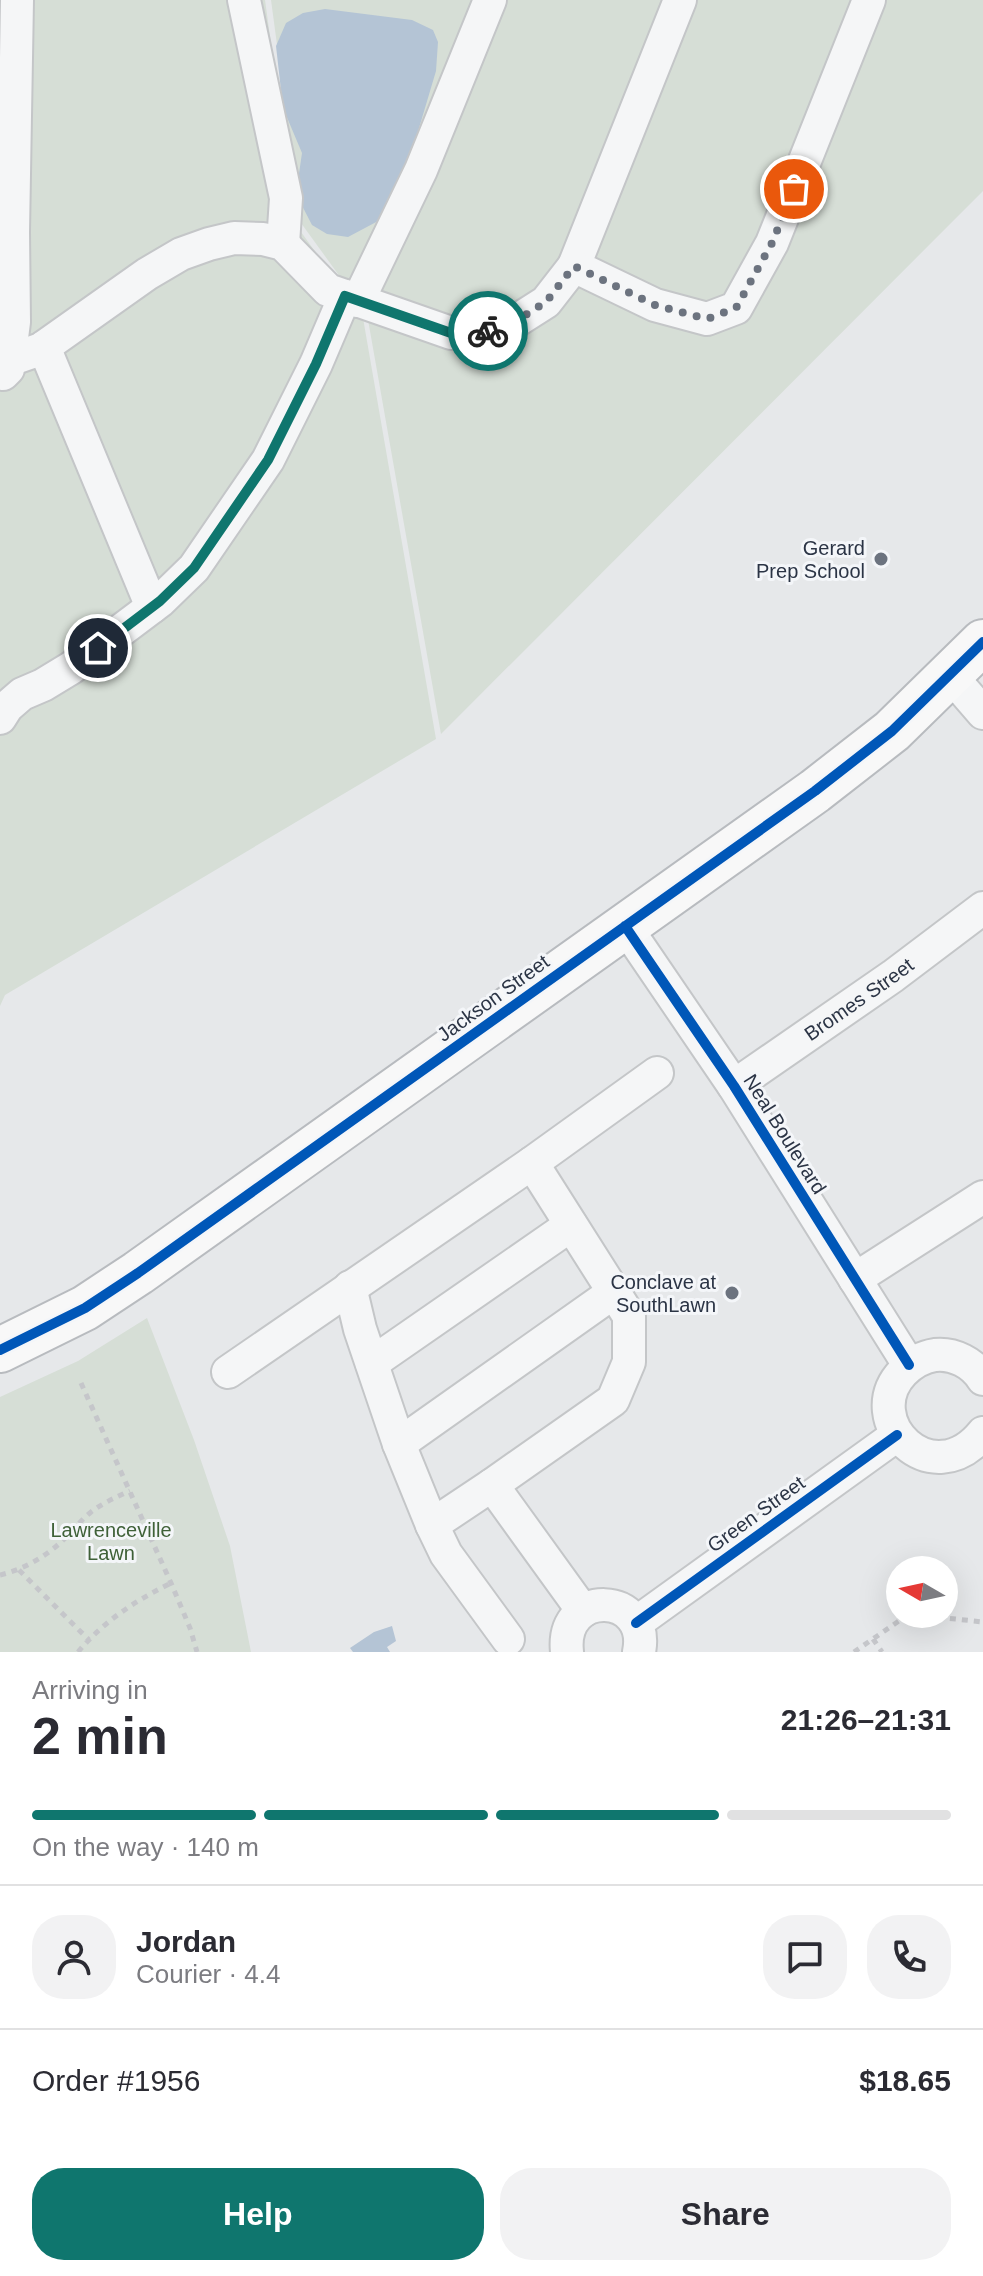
<!DOCTYPE html>
<html lang="en">
<head>
<meta charset="utf-8">
<style>
  :root { --surface:#fff; --page:#f2f2f3; --text:#2b2b33; --muted:#7c7c81; --line:#e1e1e2; --accent:#0f766e }
  body { margin:0; font-family:Helvetica,sans-serif; background:var(--page); color:var(--text); height:100vh; display:flex; flex-direction:column; font-size:30px; white-space:nowrap }
  * { box-sizing:border-box; margin:0 }
  p { font-size:26px; color:var(--muted) }
  .icon { flex:none; width:44px; height:44px; fill:none; stroke:currentColor; stroke-width:2; stroke-linecap:round; stroke-linejoin:round }
  .map { position:relative; height:1652px; overflow:hidden }
  .details { display:flex; flex-direction:column; background:var(--surface); flex:1 }
  .details>* { flex:none }
  .needle { width:52px; rotate:279deg }
  .tools { position:absolute; left:886px; top:1556px; display:grid; gap:16px }
  .tools a { display:grid; place-items:center; width:72px; height:72px; border-radius:50%; background:var(--surface); box-shadow:0 8px 32px #0002; font-size:40px }
  .pin { position:absolute; display:grid; place-items:center; width:68px; height:68px; color:#fff; margin:-34px; border:4px solid #fff; border-radius:50%; box-shadow:0 2px 8px #0007 }
  .courier { position:absolute; display:grid; place-items:center; width:80px; height:80px; margin:-40px; border:6px solid #0f766e; border-radius:50%; background:#fff; color:#222; box-shadow:0 2px 10px #0007 }
  .headline em { font-style:normal; font-weight:700 }
  .headline div { display:flex; flex-direction:column-reverse }
  .headline { display:flex; align-items:center; justify-content:space-between; height:136px; padding:0 32px }
  h1 { font-size:52px; font-weight:700; line-height:60px }
  .bar { display:grid; grid-template-columns:repeat(4,1fr); gap:12px 8px; align-content:center; height:96px; padding:0 32px }
  .bar i { height:10px; border-radius:6px; background:var(--line) }
  .bar .selected { background:var(--accent) }
  .bar p { grid-column:span 4 }
  .line { display:flex; align-items:center; gap:20px; padding:0 32px; border-top:2px solid var(--line) }
  .line div { flex:1 }
  .round { display:grid; place-items:center; flex:none; width:84px; height:84px; border-radius:32px; background:var(--page) }
  .cta { display:flex; gap:16px; margin-top:auto; padding:16px 32px }
  .cta a { flex:1; height:92px; border-radius:32px; background:var(--accent); color:#fff; font-size:32px; font-weight:700; line-height:92px; text-align:center }
  .cta a+a { background:var(--page); color:var(--text) }
  .map>svg:first-child { display:block }
  .green { fill:#d6ded6 }
  .water { fill:#b4c4d5 }
  .lines { fill:none; stroke-linecap:round; stroke-linejoin:round }
  .minor-casing { stroke:#c4c6c8; stroke-width:36 }
  .highway-casing { stroke:#b8bbbf; stroke-width:48 }
  .path { stroke:#c5c6ca; stroke-width:5; stroke-dasharray:6 6; stroke-linecap:butt }
  .minor { stroke:#f5f6f7; stroke-width:32 }
  .highway { stroke:#f8f8f8; stroke-width:44 }
  .cycleway-casing { stroke:#f4f6f9; stroke-width:15 }
  .cycleway { stroke:#0057b8; stroke-width:10 }
  .done { stroke:#6c737f; stroke-width:8; stroke-dasharray:0 14.4 }
  .route { stroke:#0f766e; stroke-width:10 }
  .poi-dot { fill:#6c737f; stroke:#f4f6f9; stroke-width:3 }
  .labels { text-anchor:middle; dominant-baseline:central; stroke-width:6; stroke-linejoin:round; paint-order:stroke }
  .poi-label { font-size:20px; fill:#2b3445; stroke:#f4f6f9; text-anchor:end }
  .street-label { font-size:20px; fill:#2b3445; stroke:#f4f6f9 }
  .park-label { font-size:20px; fill:#3f6138; stroke:#f4f6f9 }
</style>
</head>
<body>
<div class="map">
<svg width="983" height="1652" viewBox="0 0 983 1652">
  <rect width="100%" height="100%" fill="#e6e8ea"/>
  <path class="green" d="M0,0H265L296,225L363,318L436,739L5,995L0,1006Z
    M271,0H983V191L441,734L367,314L301,223Z
    M147,1318L194,1440L230,1546L251,1652H0V1397L78,1361Z"/>
  <path class="water" d="M325,9L412,20L433,30L438,42L436,71L408,165L380,220L348,237L327,234L312,225L296,194L302,153L283,108L276,46L286,23L303,13Z
    M392,1626L396,1641L387,1647L390,1652H353L350,1648L374,1632Z"/>
  <g class="lines">
    <defs>
      <g id="minor">
        <path d="M244,0L286,198L283,244"/>
        <path d="M680,0L574,266L655,305L707,319L736,308L772,243L869,0"/>
        <path d="M358,301L421,170L490,0"/>
        <path d="M44,347L152,607"/>
        <path d="M9,358L18,357L41,349L147,274L181,254L209,244L234,238L263,239L283,244L328,290L451,333L502,330L546,302L574,266"/>
        <path d="M3,374L8,369L14,322L13,232L17,0"/>
        <path d="M951,676L983,713"/>
        <path d="M0,718L7,707L22,694L43,685L71,668L160,601L194,568L268,460L316,364L345,296"/>
        <path d="M625,926L734,1086L909,1365"/>
        <path id="s1" d="M734,1086L893,976L983,908"/>
        <path d="M855,1279L983,1197"/>
        <path d="M350,1287L360,1329L399,1444L432,1525L446,1554L508,1639"/>
        <path d="M372,1363L571,1225"/>
        <path d="M228,1372L532,1163L657,1073"/>
        <path d="M983,1379C973,1363 954,1353 935,1355C922,1357 912,1363 903,1372C857,1420 932,1496 983,1433"/>
        <path d="M399,1444L614,1292"/>
        <path d="M492,1485L583,1611"/>
        <path d="M432,1525L492,1485L613,1400L629,1362V1316L532,1163"/>
        <path d="M636,1623L897,1435"/>
        <path d="M567,1652C560,1587 651,1592 639,1652"/>
      </g>
      <path id="highway" d="M0,1350L85,1308L138,1273L815,791L892,731L983,642"/>
    </defs>
    <use href="#minor" class="minor-casing"/>
    <use href="#highway" class="highway-casing"/>
    <path class="path" d="M81,1383L171,1583L190,1628L197,1652
      M19,1570L89,1640
      M0,1575C22,1570 43,1558 60,1543C71,1533 80,1521 91,1512C103,1503 116,1497 130,1491
      M873,1639L882,1652
      M78,1652C104,1621 135,1601 171,1583
      M854,1652L909,1614L983,1622"/>
    <use href="#minor" class="minor"/>
    <use href="#highway" class="highway"/>
    <defs>
      <path id="cycleway" d="M625,926L734,1086L909,1365
        M0,1350L85,1308L138,1273L815,791L892,731L983,642
        M636,1623L897,1435"/>
    </defs>
    <use href="#cycleway" class="cycleway-casing"/>
    <use href="#cycleway" class="cycleway"/>
  </g>
  <g class="lines">
    <path class="done" d="M488,331L502,330L546,302L574,266L655,305L707,319L736,308L772,243L794,189"/>
    <path class="route" d="M98,648L160,601L194,568L268,460L316,364L345,296L451,333L488,331"/>
  </g>
  <g class="poi-dot">
    <circle cx="881" cy="559" r="8"/>
    <circle cx="732" cy="1293" r="8"/>
  </g>
  <g class="labels">
    <g class="poi-label">
      <text x="865" y="548">Gerard<tspan x="865" dy="23">Prep School</tspan></text>
      <text x="716" y="1282">Conclave at<tspan x="716" dy="23">SouthLawn</tspan></text>
    </g>
    <g class="street-label">
      <text transform="translate(493 998) rotate(-36)">Jackson Street</text>
      <text stroke="none"><textPath href="#s1" startOffset="152">Bromes Street</textPath></text>
      <text transform="translate(785 1134) rotate(58)">Neal Boulevard</text>
      <text transform="translate(756 1514) rotate(-36)">Green Street</text>
    </g>
    <g class="park-label">
      <text x="111" y="1530">Lawrenceville<tspan x="111" dy="23">Lawn</tspan></text>
    </g>
  </g>
</svg>
<div class="tools">
<a><svg class="needle" viewBox="-14 -14 28 28"><path d="M0-13l5 13h-10z" fill="#e53935"/><path d="M0 13l5-13h-10z" fill="#7c7c81"/></svg></a>
</div>
<div class="pin" style="left:794px;top:189px;background:#ea580c"><svg class="icon" aria-label="bag" viewBox="0 0 24 24"><path d="M5 8h14l-1 12H6zM9 8a3 3 0 0 1 6 0"/></svg></div>
<div class="pin" style="left:98px;top:648px;background:#1f2937"><svg class="icon" aria-label="home" viewBox="0 0 24 24"><path d="M3 11l9-7 9 7M6 9v11h12V9"/></svg></div>
<div class="courier" style="left:488px;top:331px"><svg class="icon" aria-label="bike" viewBox="0 0 24 24"><circle cx="6" cy="16" r="4"/><circle cx="18" cy="16" r="4"/><path d="M6 16l4-8h5l3 8M10 8l3 8H6M13 5h3"/></svg></div>
</div>
<section class="details">
<div class="headline"><div><h1>2 min</h1><p>Arriving in</p></div><em>21:26–21:31</em></div>
<div class="bar"><i class="selected"></i><i class="selected"></i><i class="selected"></i><i></i><p>On the way · 140 m</p></div>
<div class="line" style="height:144px"><a class="round"><svg class="icon" aria-label="person" viewBox="0 0 24 24"><circle cx="12" cy="8" r="4"/><path d="M4 21q1-7 8-7t8 7"/></svg></a><div><b>Jordan</b><p>Courier · 4.4</p></div><a class="round"><svg class="icon" aria-label="chat" viewBox="0 0 24 24"><path d="M4 5h16v11H9l-5 4z"/></svg></a><a class="round"><svg class="icon" aria-label="phone" viewBox="0 0 24 24"><path d="M5 4h4l2 5-3 2q2 4 5 5l2-3 5 2v4C11 20 4 13 5 4z"/></svg></a></div>
<div class="line" style="height:104px"><div>Order #1956</div><b>$18.65</b></div>
<div class="cta"><a>Help</a><a>Share</a></div>
</section>
</body>
</html>
